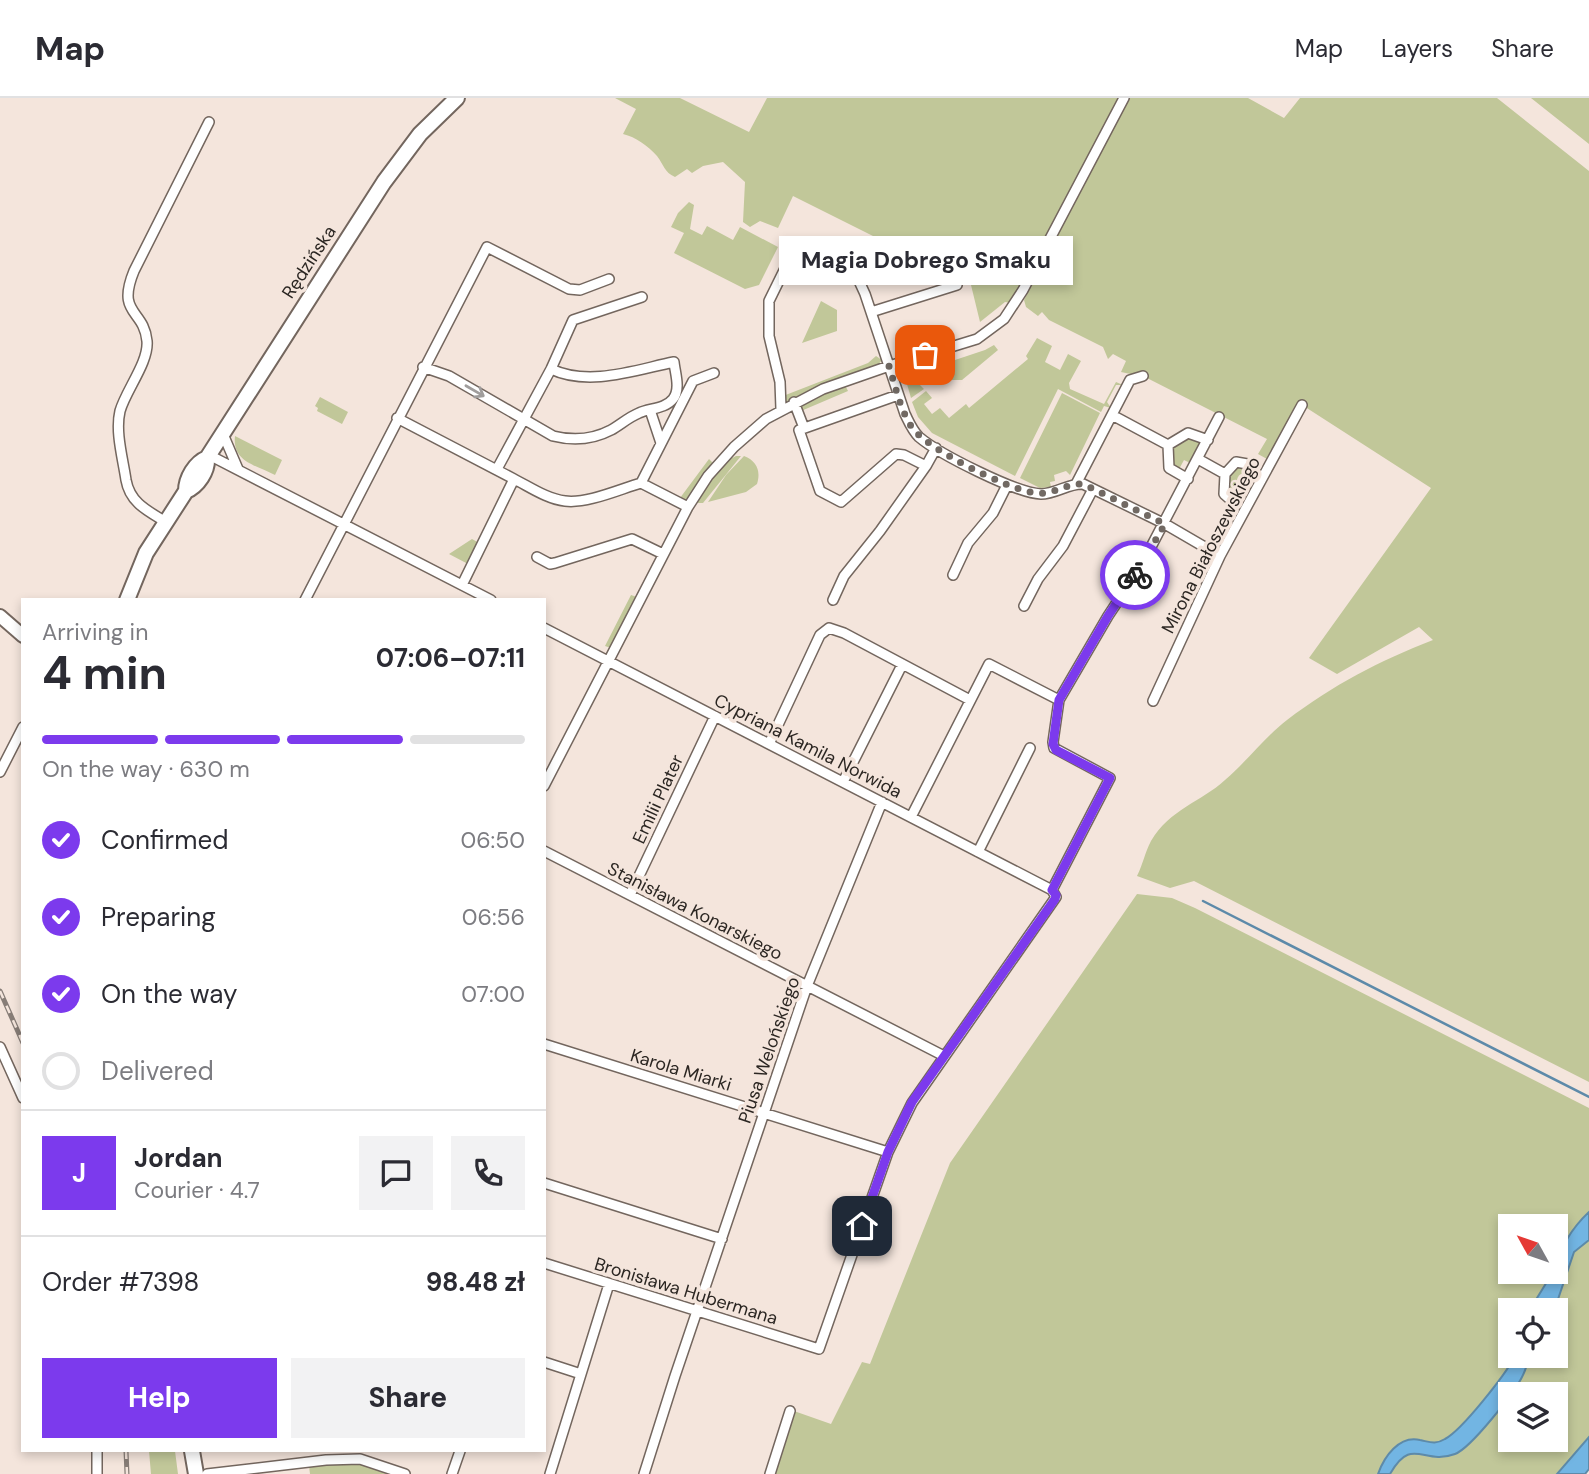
<!DOCTYPE html>
<html lang="en">
<head>
<meta charset="utf-8">
<style>
  :root { --surface:#fff; --page:#f2f2f3; --text:#2b2b33; --muted:#7c7c81; --line:#e1e1e2; --accent:#7c3aed }
  body { margin:0; font-family:"DM Sans",sans-serif; background:var(--page); color:var(--text); height:100vh; display:flex; flex-direction:column; font-size:26px; white-space:nowrap }
  * { box-sizing:border-box; margin:0 }
  p { font-size:23px; color:var(--muted) }
  .icon { flex:none; width:38px; height:38px; fill:none; stroke:currentColor; stroke-width:2; stroke-linecap:round; stroke-linejoin:round }
  .map { position:relative; flex:1; overflow:hidden }
  .side { position:absolute; left:21px; top:500px; width:525px; height:854px; display:flex; flex-direction:column; background:var(--surface); border-radius:0px; box-shadow:0 4px 10px #0003 }
  .side>* { flex:none }
  .needle { width:46px; rotate:310deg }
  .fabs { position:absolute; left:1498px; top:1116px; display:grid; gap:14px }
  .fabs a { display:grid; place-items:center; width:70px; height:70px; border-radius:0px; background:var(--surface); box-shadow:0 4px 10px #0003; font-size:35px }
  .pin { position:absolute; display:grid; place-items:center; width:60px; height:60px; color:#fff; margin:-30px; border-radius:14px; box-shadow:0 4px 10px #0006 }
  .courier { position:absolute; display:grid; place-items:center; width:70px; height:70px; margin:-35px; border:5px solid #7c3aed; border-radius:50%; background:#fff; color:#222; box-shadow:0 2px 9px #0007 }
  .bubble { position:absolute; height:49px; border-radius:0px; background:var(--surface); box-shadow:0 4px 10px #0003; font-size:23px; font-weight:700; line-height:49px; text-align:center }
  .headline em { font-style:normal; font-weight:700 }
  .headline div { display:flex; flex-direction:column-reverse }
  .headline { display:flex; align-items:center; justify-content:space-between; height:119px; padding:0 21px }
  h1 { font-size:46px; font-weight:700; line-height:52px }
  .bar { display:grid; grid-template-columns:repeat(4,1fr); gap:10px 7px; align-content:center; height:84px; padding:0 21px }
  .bar i { height:9px; border-radius:5px; background:var(--line) }
  .bar .active { background:var(--accent) }
  .bar p { grid-column:span 4 }
  .line { display:flex; align-items:center; gap:18px; padding:0 21px; border-top:2px solid var(--line) }
  .line div { flex:1 }
  .round { display:grid; place-items:center; flex:none; width:74px; height:74px; border-radius:0px; background:var(--page) }
  ol { padding:0 21px; list-style:none }
  li { display:flex; align-items:center; gap:21px; height:77px }
  li p { margin-inline-start:auto }
  li .icon { padding:7px; border-radius:50%; background:var(--accent); color:#fff; stroke-width:4 }
  li:last-child { color:var(--muted) }
  li i { width:38px; height:38px; border:4px solid var(--line); border-radius:50% }
  .primary-button { display:flex; gap:14px; margin-top:auto; padding:14px 21px }
  .primary-button a { flex:1; height:80px; border-radius:0px; background:var(--accent); color:#fff; font-size:28px; font-weight:700; line-height:80px; text-align:center }
  .primary-button a+a { background:var(--page); color:var(--text) }
  header { display:flex; align-items:center; gap:42px; box-sizing:border-box; height:98px; padding:0 35px; background:var(--surface); border-bottom:2px solid var(--line) }
  header strong { font-size:33px }
  nav { display:flex; gap:38px; margin-inline-start:auto; font-size:24px }
  .map>svg:first-child { display:block }
  .green { fill:#c1c799; fill-rule:evenodd }
  .water { fill:#72b5e3; stroke:#5d8aa9; stroke-width:2 }
  .lines { fill:none; stroke-linecap:round; stroke-linejoin:round }
  .stream { stroke:#5d8aa9; stroke-width:2.5 }
  .street-casing { stroke:#73665e; stroke-width:12 }
  .secondary-casing { stroke:#73665e; stroke-width:16 }
  .primary-casing { stroke:#73665e; stroke-width:18 }
  .street { stroke:#fff; stroke-width:9 }
  .secondary { stroke:#fff; stroke-width:12 }
  .primary { stroke:#fff; stroke-width:14 }
  .rail-casing { stroke:#877d77; stroke-width:5 }
  .rail { stroke:#f4e5dc; stroke-width:2.5; stroke-dasharray:8; stroke-linecap:butt }
  .oneway { stroke:#a09d9c }
  .done { stroke:#716963; stroke-width:7; stroke-dasharray:0 12.6 }
  .route { stroke:#7c3aed; stroke-width:9 }
  .labels { text-anchor:middle; dominant-baseline:central; stroke-width:7; stroke-linejoin:round; paint-order:stroke }
  .street-label { font-size:18px; fill:#2b2622; stroke:#f4e5dc }
</style>
</head>
<body>
<header>
<strong>Map</strong>
<nav><a>Map</a><a>Layers</a><a>Share</a></nav>
</header>
<div class="map">
<svg width="1589" height="1376" viewBox="0 0 1589 1376">
  <rect width="100%" height="100%" fill="#f4e5dc"/>
  <path class="green" d="M615,0H680L749,34L767,0H1248L1284,20L1300,0H1497L1589,73V984L1194,783L1170,790L1137,778C1143,766 1145,754 1151,743C1170,711 1201,704 1225,682C1247,663 1265,639 1287,622C1333,587 1379,563 1433,542L1419,529L1337,576L1309,560L1431,390L1299,305L1267,361L1258,356L1267,341L1145,279L1121,274L1126,263L1113,256L1108,261L1103,249L1049,222L1042,214L1038,218L1026,209L1024,202L1034,182L1026,178L1012,205L1005,204L980,224L971,187L928,165L882,168L891,147L793,98L778,130L760,123L750,129L743,124L745,84L723,64L703,68L692,75L687,71L675,79C664,74 664,67 657,58C648,48 636,39 623,36L636,11Z
    M1531,0H1589V46Z
    M689,104L694,107L690,131L702,137L707,128L733,142L740,129L778,149L759,187L745,191L674,155L684,135L671,129L678,115Z
    M821,203L837,212V233L802,245Z
    M1037,240L1052,248L1045,264L1060,272L1068,256L1081,263L1069,285L1070,291L1104,306L1116,284L1123,287H1116L1107,304L1111,310L1104,308L1101,314L1058,291L1015,378L932,335L918,319L912,304L926,293L932,300L924,306L932,316L940,310L949,320L966,306L969,310L1028,261L1026,258Z
    M994,247L998,252L962,282H952L942,270L943,266L985,252Z
    M876,258L882,262L877,268L824,287L786,304L783,301V298L868,265Z
    M936,268L940,273L923,287L909,276L924,291L911,300L905,279L909,275Z
    M845,287L848,293L801,313V305Z
    M1062,295L1100,315L1070,377L1066,373L1054,377L1055,383L1050,384L1051,389L1040,390L1020,380Z
    M320,299L348,314L342,326L317,313L318,310L315,308Z
    M235,338L282,362L275,377C256,367 232,364 235,338Z
    M1183,339L1199,341L1201,345L1190,365L1184,362L1178,373L1173,370L1171,348Z
    M736,358H741L703,405H698L697,401C708,385 718,366 736,358Z
    M744,358C757,363 761,373 757,386L746,394L708,404L726,377Z
    M709,361L713,365L690,399L684,402L680,400Z
    M1248,368L1252,378L1256,379L1244,401L1242,398L1232,400L1226,395L1229,378L1235,369Z
    M472,441L479,445L468,466L449,456Z
    M631,497L637,499L611,550L605,548Z
    M1137,796L1172,800L1195,810L1589,1010V1120L1568,1142L1556,1167V1129H1510V1174H1553L1537,1213H1510V1258H1515L1505,1276L1529,1258H1556V1213H1548L1574,1154L1589,1133V1339L1557,1376H774L794,1313L831,1326L862,1264L870,1266L950,1065ZM1510,1297H1556V1342H1510Z
    M149,1353H175L178,1376H151Z
    M345,1365L358,1366L389,1376H310L309,1368Z"/>
  <path class="water" d="M1589,1114V1142L1574,1154L1554,1213H1529L1553,1174H1556C1556,1153 1574,1128 1589,1114Z
    M1515,1258H1530C1527,1265 1526,1272 1522,1279C1514,1295 1471,1350 1455,1356C1423,1368 1412,1337 1390,1376H1378C1384,1359 1399,1337 1420,1342C1430,1344 1435,1347 1445,1341C1462,1332 1506,1276 1515,1258Z
    M1589,1339V1371L1585,1376H1557Z"/>
  <g class="lines">
    <path class="stream" d="M1203,803L1589,999"/>
    <defs>
      <path id="street" d="M871,214L957,187
        M423,269L449,278L553,338C573,343 592,342 611,332C620,327 629,319 639,315C650,310 665,311 673,301C681,291 675,275 674,264C635,272 589,289 551,271
        M898,297L799,332L820,393L841,404L896,356L904,357L926,368
        M794,304L804,330
        M781,311L780,284L769,238V203L796,148L804,146L854,172L865,196L905,316C909,324 912,332 919,339C939,356 1016,395 1041,396C1056,396 1069,385 1083,386L1165,426L1220,458
        M650,312L661,345
        M1112,317L1168,347
        M397,320L514,381L462,487
        M223,336L238,371
        M209,357L491,502
        M1198,361L1225,376L1224,396L1232,403
        M497,371L551,271L573,222L642,199
        M1225,376L1236,364L1253,367
        M514,381C530,389 547,401 565,403C587,406 620,391 641,385L688,409
        M1188,381L1169,370L1168,347L1188,335L1208,342
        M641,385L693,283L714,275
        M1076,386L1130,282L1143,278
        M166,424C148,413 130,405 126,382C123,361 115,334 120,313C126,292 149,264 147,243C144,211 116,217 134,173L209,24
        M537,459L550,466L555,465L632,441L663,456
        M953,477L968,445L993,415L1007,387
        M305,502L487,149L569,191L580,192L609,181
        M833,502L844,478L880,433L926,368L936,350
        M1024,508L1038,481L1063,448L1093,391
        M544,530L1052,792L1056,799L912,1005L888,1054L819,1251L544,1165
        M1153,603L1220,458L1302,307
        M769,646L820,537L829,530L844,535L970,602
        M0,674L23,629
        M843,684L902,567
        M544,688L688,409L708,378L734,349L766,321L823,291L889,268L977,241L1004,221L1023,192L1124,0
        M911,719L989,566L1059,602
        M544,753L944,958
        M978,754L1030,650
        M1052,792L1110,680L1054,650L1053,644L1059,602L1108,518L1141,468L1219,319
        M630,797L715,618
        M544,946L888,1054
        M0,949L23,1000
        M544,1085L722,1141
        M544,1264L581,1276
        M97,1376V1353
        M207,1376L326,1362L360,1361L405,1376
        M452,1376L460,1353
        M550,1376L609,1186
        M644,1376L675,1278L807,888L882,704
        M770,1376L790,1313"/>
      <path id="secondary" d="M0,518L23,538"/>
      <path id="primary" d="M186,393C198,388 208,373 207,360L384,84L420,36L457,0
        M127,502L146,455L186,393C186,380 195,365 207,360
        M192,1353L196,1376"/>
    </defs>
    <use href="#street" class="street-casing"/>
    <use href="#secondary" class="secondary-casing"/>
    <use href="#primary" class="primary-casing"/>
    <use href="#street" class="street"/>
    <use href="#secondary" class="secondary"/>
    <use href="#primary" class="primary"/>
    <defs>
      <path id="rail" d="M0,893L23,945
        M126,1353L127,1376"/>
    </defs>
    <use href="#rail" class="rail-casing"/>
    <use href="#rail" class="rail"/>
  </g>
  <defs><path id="oneway-shaft" d="M-6 0H5M1.5-3L5.5 0L1.5 3" fill="none" stroke-width="1.6" stroke-linecap="round" stroke-linejoin="round" transform="scale(1.75)"/></defs>
  <use class="oneway" href="#oneway-shaft" transform="translate(475 293) rotate(30)"/>
  <g class="lines">
    <path class="done" d="M925,257L889,268C895,287 900,311 911,328C924,350 1011,393 1036,395C1053,397 1067,385 1083,386L1165,426L1135,477"/>
    <path class="route" d="M862,1128L888,1054L912,1004L1055,801L1056,797L1052,792L1110,680L1056,652L1053,646L1059,602L1108,518L1135,477"/>
  </g>
  <g class="labels">
    <g class="street-label">
      <text transform="translate(309 164) rotate(-57)">Rędzińska</text>
      <text transform="translate(1211 447) rotate(-63)">Mirona Białoszewskiego</text>
      <text transform="translate(808 648) rotate(27)">Cypriana Kamila Norwida</text>
      <text transform="translate(658 701) rotate(-65)">Emilii Plater</text>
      <text transform="translate(695 813) rotate(27)">Stanisława Konarskiego</text>
      <text transform="translate(769 952) rotate(-71)">Piusa Welońskiego</text>
      <text transform="translate(681 972) rotate(17)">Karola Miarki</text>
      <text transform="translate(686 1193) rotate(17)">Bronisława Hubermana</text>
    </g>
  </g>
</svg>
<div class="fabs">
<a><svg class="needle" viewBox="-14 -14 28 28"><path d="M0-13l5 13h-10z" fill="#e53935"/><path d="M0 13l5-13h-10z" fill="#7c7c81"/></svg></a>
<a><svg class="icon" aria-label="locate" viewBox="0 0 24 24"><circle cx="12" cy="12" r="6"/><path d="M12 2v4M12 18v4M2 12h4M18 12h4"/></svg></a>
<a><svg class="icon" aria-label="layers" viewBox="0 0 24 24"><path d="M12 4l9 5-9 5-9-5zM3 14l9 5 9-5"/></svg></a>
</div>
<div class="pin" style="left:925px;top:257px;background:#ea580c"><svg class="icon" aria-label="bag" viewBox="0 0 24 24"><path d="M5 8h14l-1 12H6zM9 8a3 3 0 0 1 6 0"/></svg></div>
<div class="pin" style="left:862px;top:1128px;background:#1f2937"><svg class="icon" aria-label="home" viewBox="0 0 24 24"><path d="M3 11l9-7 9 7M6 9v11h12V9"/></svg></div>
<div class="courier" style="left:1135px;top:477px"><svg class="icon" aria-label="bike" viewBox="0 0 24 24"><circle cx="6" cy="16" r="4"/><circle cx="18" cy="16" r="4"/><path d="M6 16l4-8h5l3 8M10 8l3 8H6M13 5h3"/></svg></div>
<div class="bubble" style="left:779px;top:138px;width:294px">Magia Dobrego Smaku</div>
<section class="side">
<div class="headline"><div><h1>4 min</h1><p>Arriving in</p></div><em>07:06–07:11</em></div>
<div class="bar"><i class="active"></i><i class="active"></i><i class="active"></i><i></i><p>On the way · 630 m</p></div>
<ol>
<li><svg class="icon" aria-label="check" viewBox="0 0 24 24"><path d="M5 12l5 5 9-10"/></svg>Confirmed<p>06:50</p></li>
<li><svg class="icon" aria-label="check" viewBox="0 0 24 24"><path d="M5 12l5 5 9-10"/></svg>Preparing<p>06:56</p></li>
<li><svg class="icon" aria-label="check" viewBox="0 0 24 24"><path d="M5 12l5 5 9-10"/></svg>On the way<p>07:00</p></li>
<li><i></i>Delivered</li>
</ol>
<div class="line" style="height:126px"><b class="round" style="background:var(--accent);color:#fff">J</b><div><b>Jordan</b><p>Courier · 4.7</p></div><a class="round"><svg class="icon" aria-label="chat" viewBox="0 0 24 24"><path d="M4 5h16v11H9l-5 4z"/></svg></a><a class="round"><svg class="icon" aria-label="phone" viewBox="0 0 24 24"><path d="M5 4h4l2 5-3 2q2 4 5 5l2-3 5 2v4C11 20 4 13 5 4z"/></svg></a></div>
<div class="line" style="height:91px"><div>Order #7398</div><b>98.48 zł</b></div>
<div class="primary-button"><a>Help</a><a>Share</a></div>
</section>
</div>
</body>
</html>
